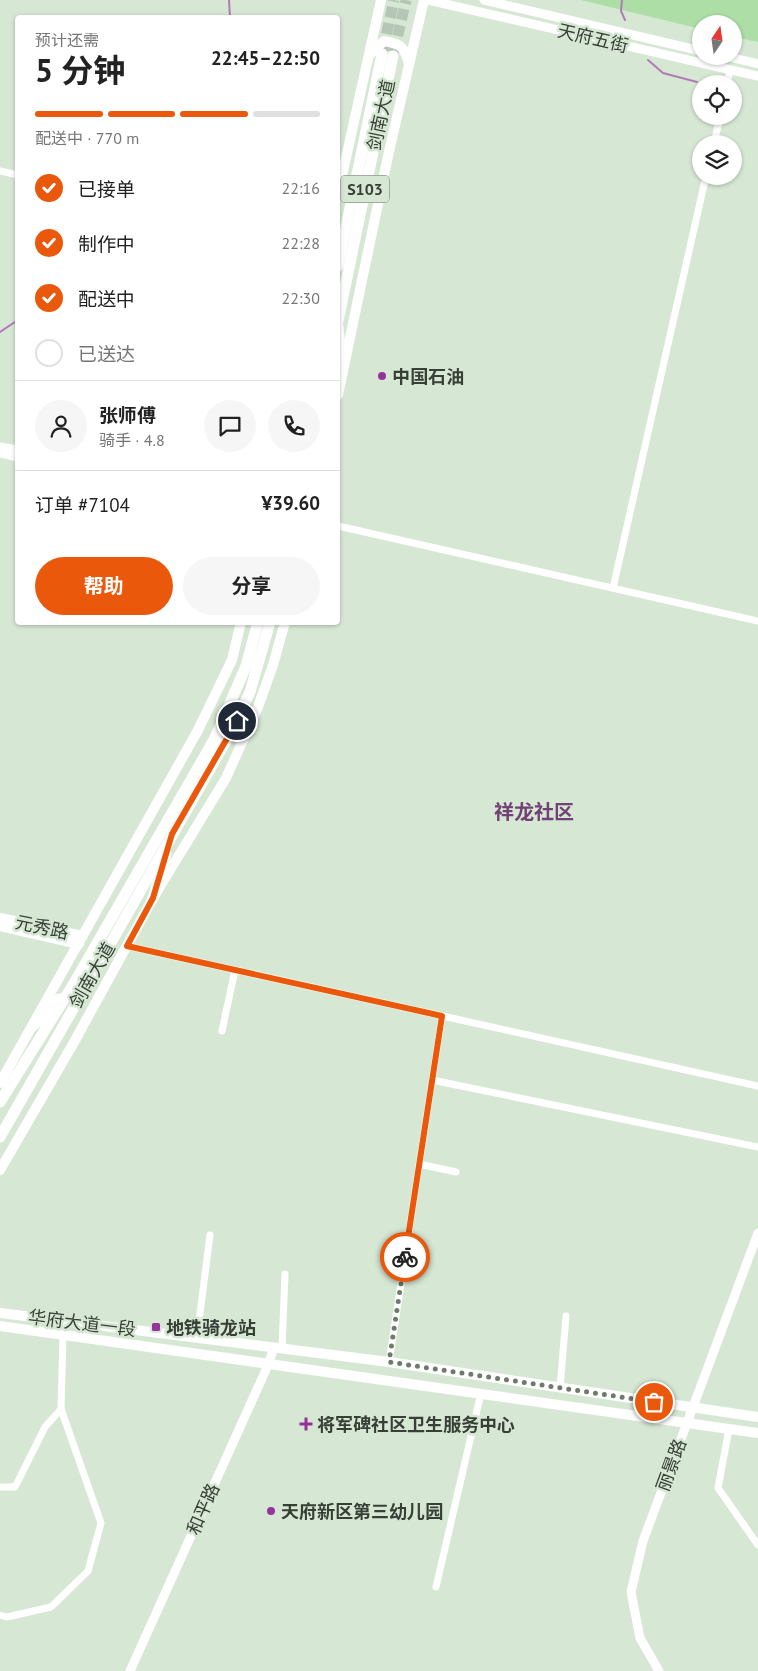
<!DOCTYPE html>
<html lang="zh">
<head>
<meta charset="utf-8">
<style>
  :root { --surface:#fff; --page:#f6f6f6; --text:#222; --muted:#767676; --line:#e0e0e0; --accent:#ea580c }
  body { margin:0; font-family:"PT Sans","Noto Sans SC",sans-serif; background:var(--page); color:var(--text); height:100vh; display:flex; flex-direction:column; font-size:19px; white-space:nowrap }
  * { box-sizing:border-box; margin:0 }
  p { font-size:16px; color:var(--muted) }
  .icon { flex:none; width:28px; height:28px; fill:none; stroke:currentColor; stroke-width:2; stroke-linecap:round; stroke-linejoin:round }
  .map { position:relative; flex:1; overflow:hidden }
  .drawer { position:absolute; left:15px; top:15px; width:325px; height:610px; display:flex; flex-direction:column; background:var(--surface); border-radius:5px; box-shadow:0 1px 4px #0004 }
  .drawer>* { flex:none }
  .needle { width:32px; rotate:13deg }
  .buttons { position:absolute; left:692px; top:15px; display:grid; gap:10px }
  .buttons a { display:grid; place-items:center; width:50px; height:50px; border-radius:50%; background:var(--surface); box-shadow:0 1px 4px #0004; font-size:25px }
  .pin { position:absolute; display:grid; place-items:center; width:42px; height:42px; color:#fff; margin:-21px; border:2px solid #fff; border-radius:50%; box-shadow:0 1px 5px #0007 }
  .courier { position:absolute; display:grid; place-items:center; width:50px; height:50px; margin:-25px; border:4px solid #ea580c; border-radius:50%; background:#fff; color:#222; box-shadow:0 1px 6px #0007 }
  .summary em { font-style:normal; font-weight:700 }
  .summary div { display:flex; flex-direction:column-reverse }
  .summary { display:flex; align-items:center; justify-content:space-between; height:85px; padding:0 20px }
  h1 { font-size:32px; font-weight:700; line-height:38px }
  .bar { display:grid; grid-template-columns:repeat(4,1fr); gap:8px 5px; align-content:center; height:60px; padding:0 20px }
  .bar i { height:6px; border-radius:4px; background:var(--line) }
  .bar .current { background:var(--accent) }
  .bar p { grid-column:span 4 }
  .line { display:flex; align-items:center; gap:12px; padding:0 20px; border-top:1px solid var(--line) }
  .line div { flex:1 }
  .round { display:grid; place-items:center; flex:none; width:52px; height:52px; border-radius:26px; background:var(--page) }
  ol { padding:0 20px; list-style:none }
  li { display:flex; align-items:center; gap:15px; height:55px }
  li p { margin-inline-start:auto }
  li .icon { padding:5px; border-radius:50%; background:var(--accent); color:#fff; stroke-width:4 }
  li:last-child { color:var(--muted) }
  li i { width:28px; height:28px; border:2px solid var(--line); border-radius:50% }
  .cta { display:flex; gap:10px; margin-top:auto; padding:10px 20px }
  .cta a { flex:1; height:58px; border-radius:30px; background:var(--accent); color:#fff; font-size:20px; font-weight:700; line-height:58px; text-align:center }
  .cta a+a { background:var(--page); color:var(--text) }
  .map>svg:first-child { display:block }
  .grass { fill:#acdea6 }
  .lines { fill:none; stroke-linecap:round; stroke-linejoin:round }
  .stream { stroke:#b47ab7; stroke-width:2 }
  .trunk-tunnel { stroke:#b6c6b4; stroke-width:11; stroke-dasharray:11 5.5; stroke-linecap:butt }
  .minor { stroke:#fff; stroke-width:7 }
  .tertiary { stroke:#fff; stroke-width:9 }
  .secondary { stroke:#fff; stroke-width:10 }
  .trunk { stroke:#fff; stroke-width:11 }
  .done { stroke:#6f7a6d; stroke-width:5; stroke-dasharray:0 9 }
  .route { stroke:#ea580c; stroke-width:6 }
  .poi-dot { fill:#93339b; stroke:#d6e8d4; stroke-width:2 }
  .labels { text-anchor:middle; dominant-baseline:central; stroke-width:5; stroke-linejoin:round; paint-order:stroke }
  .shield { fill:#d6e8d4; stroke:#677265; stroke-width:1 }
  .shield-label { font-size:16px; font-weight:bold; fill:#373f36 }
  .street-label { font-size:18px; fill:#373f36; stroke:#d6e8d4 }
  .poi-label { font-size:18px; font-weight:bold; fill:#373f36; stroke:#d6e8d4; text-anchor:start }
  .quarter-label { font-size:20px; font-weight:bold; fill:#724175; stroke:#d6e8d4 }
</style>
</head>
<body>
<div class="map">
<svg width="758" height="1671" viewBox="0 0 758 1671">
  <rect width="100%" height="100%" fill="#d6e8d4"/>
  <path class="grass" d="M581,0H758V42L734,37V24H701V29Z"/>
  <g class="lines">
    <path class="stream" d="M229,0L230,18
      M622,0L621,11L625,20
      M648,60L663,73L697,82
      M0,332L18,320"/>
    <path class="trunk-tunnel" d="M383,50L394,0
      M394,52L406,0"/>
    <path class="minor" d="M727,84L730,70
      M714,144L720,116
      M0,171L18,175
      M338,526L758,621
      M613,588L706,176
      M127,946L758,1086
      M222,1031L235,970
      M432,1080L758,1147
      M419,1164L456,1172
      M197,1337L210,1235
      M282,1348L285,1274
      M389,1362L442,1016
      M560,1388L566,1316
      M729,1429L718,1488L758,1545
      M0,1487H15L45,1427L61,1409
      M436,1587L481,1393
      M0,1615L7,1617L51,1607L88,1571L101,1523L61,1409L63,1334"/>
    <path class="tertiary" d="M428,0L758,76
      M484,0L701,51
      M725,56L758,64
      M0,447L18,450
      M0,453L18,457
      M130,1671L269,1363L274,1347
      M659,1671L640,1638L631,1592L643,1541L758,1233"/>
    <path class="secondary" d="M370,54L384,41C402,44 404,47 409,64
      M338,194L381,0
      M338,395L388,156L424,0
      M0,918L83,936
      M0,926L79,944
      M0,1083L198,730L232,660L241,622
      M0,1170L73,1044L153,898L226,778L258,707L273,665L285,622
      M0,1313L389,1362L758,1417
      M0,1326L758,1433"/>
    <path class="trunk" d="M338,266L382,54
      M338,321L393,56
      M338,326L342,374
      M153,898L166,854
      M34,1025L59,999
      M0,1102L73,985L215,738L246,666L258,622
      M0,1137L230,734L250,692L270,622"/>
  </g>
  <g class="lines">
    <path class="done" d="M405,1257L389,1362L654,1402"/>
    <path class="route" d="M237,721L172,834L153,898L127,946L442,1016L405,1257"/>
  </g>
  <g class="poi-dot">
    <circle cx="382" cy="376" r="5"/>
    <rect x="151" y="1322" width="10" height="10" rx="2.5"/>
    <path d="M303.5 1416.5h5v5h5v5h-5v5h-5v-5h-5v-5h5z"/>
    <circle cx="271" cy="1511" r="5"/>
  </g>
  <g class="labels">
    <rect class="shield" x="341" y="175.5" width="48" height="27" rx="4"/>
    <g class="shield-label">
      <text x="365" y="189">S103</text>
    </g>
    <g class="street-label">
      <text transform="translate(593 38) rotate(13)">天府五街</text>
      <text transform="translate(381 115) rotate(-78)">剑南大道</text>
      <text transform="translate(42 927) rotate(12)">元秀路</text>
      <text transform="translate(92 975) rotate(-60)">剑南大道</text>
      <text transform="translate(82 1323) rotate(7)">华府大道一段</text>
      <text transform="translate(671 1465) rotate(-70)">丽景路</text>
      <text transform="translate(203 1509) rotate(-66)">和平路</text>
    </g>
    <g class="poi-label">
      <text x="392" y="376">中国石油</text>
      <text x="166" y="1327">地铁骑龙站</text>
      <text x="317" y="1424">将军碑社区卫生服务中心</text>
      <text x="281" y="1511">天府新区第三幼儿园</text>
    </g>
    <g class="quarter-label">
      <text x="534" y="812">祥龙社区</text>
    </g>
  </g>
</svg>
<div class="buttons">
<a><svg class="needle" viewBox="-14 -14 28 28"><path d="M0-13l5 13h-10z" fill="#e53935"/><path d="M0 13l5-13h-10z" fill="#767676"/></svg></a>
<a><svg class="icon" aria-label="locate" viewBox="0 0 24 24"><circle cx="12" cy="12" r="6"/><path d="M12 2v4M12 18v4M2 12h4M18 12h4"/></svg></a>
<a><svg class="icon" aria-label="layers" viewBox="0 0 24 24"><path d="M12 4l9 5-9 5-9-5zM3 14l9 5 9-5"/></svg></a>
</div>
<div class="pin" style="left:654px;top:1402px;background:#ea580c"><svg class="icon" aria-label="bag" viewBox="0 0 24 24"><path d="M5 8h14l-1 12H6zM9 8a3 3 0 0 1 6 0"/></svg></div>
<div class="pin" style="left:237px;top:721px;background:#1f2937"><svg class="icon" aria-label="home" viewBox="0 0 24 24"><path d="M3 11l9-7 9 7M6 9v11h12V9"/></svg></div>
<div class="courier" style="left:405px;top:1257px"><svg class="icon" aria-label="bike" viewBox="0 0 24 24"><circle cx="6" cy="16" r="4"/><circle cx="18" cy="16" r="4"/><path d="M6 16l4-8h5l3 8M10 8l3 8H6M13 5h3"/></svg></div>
<section class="drawer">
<div class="summary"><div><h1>5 分钟</h1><p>预计还需</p></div><em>22:45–22:50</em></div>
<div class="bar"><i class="current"></i><i class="current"></i><i class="current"></i><i></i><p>配送中 · 770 m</p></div>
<ol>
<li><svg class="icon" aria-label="check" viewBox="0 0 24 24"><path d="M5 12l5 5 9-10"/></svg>已接单<p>22:16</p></li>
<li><svg class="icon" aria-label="check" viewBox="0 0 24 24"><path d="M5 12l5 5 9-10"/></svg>制作中<p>22:28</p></li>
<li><svg class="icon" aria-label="check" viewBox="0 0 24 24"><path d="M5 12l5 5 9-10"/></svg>配送中<p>22:30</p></li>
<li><i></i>已送达</li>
</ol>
<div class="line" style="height:90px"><a class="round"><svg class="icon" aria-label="person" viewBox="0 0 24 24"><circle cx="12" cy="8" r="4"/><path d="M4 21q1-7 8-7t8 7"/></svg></a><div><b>张师傅</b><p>骑手 · 4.8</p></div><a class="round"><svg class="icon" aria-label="chat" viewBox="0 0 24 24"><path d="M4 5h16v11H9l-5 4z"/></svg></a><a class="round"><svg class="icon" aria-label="phone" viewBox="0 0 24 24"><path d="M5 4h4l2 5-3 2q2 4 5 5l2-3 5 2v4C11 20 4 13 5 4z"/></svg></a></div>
<div class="line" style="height:65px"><div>订单 #7104</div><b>¥39.60</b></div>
<div class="cta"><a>帮助</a><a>分享</a></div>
</section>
</div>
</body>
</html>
